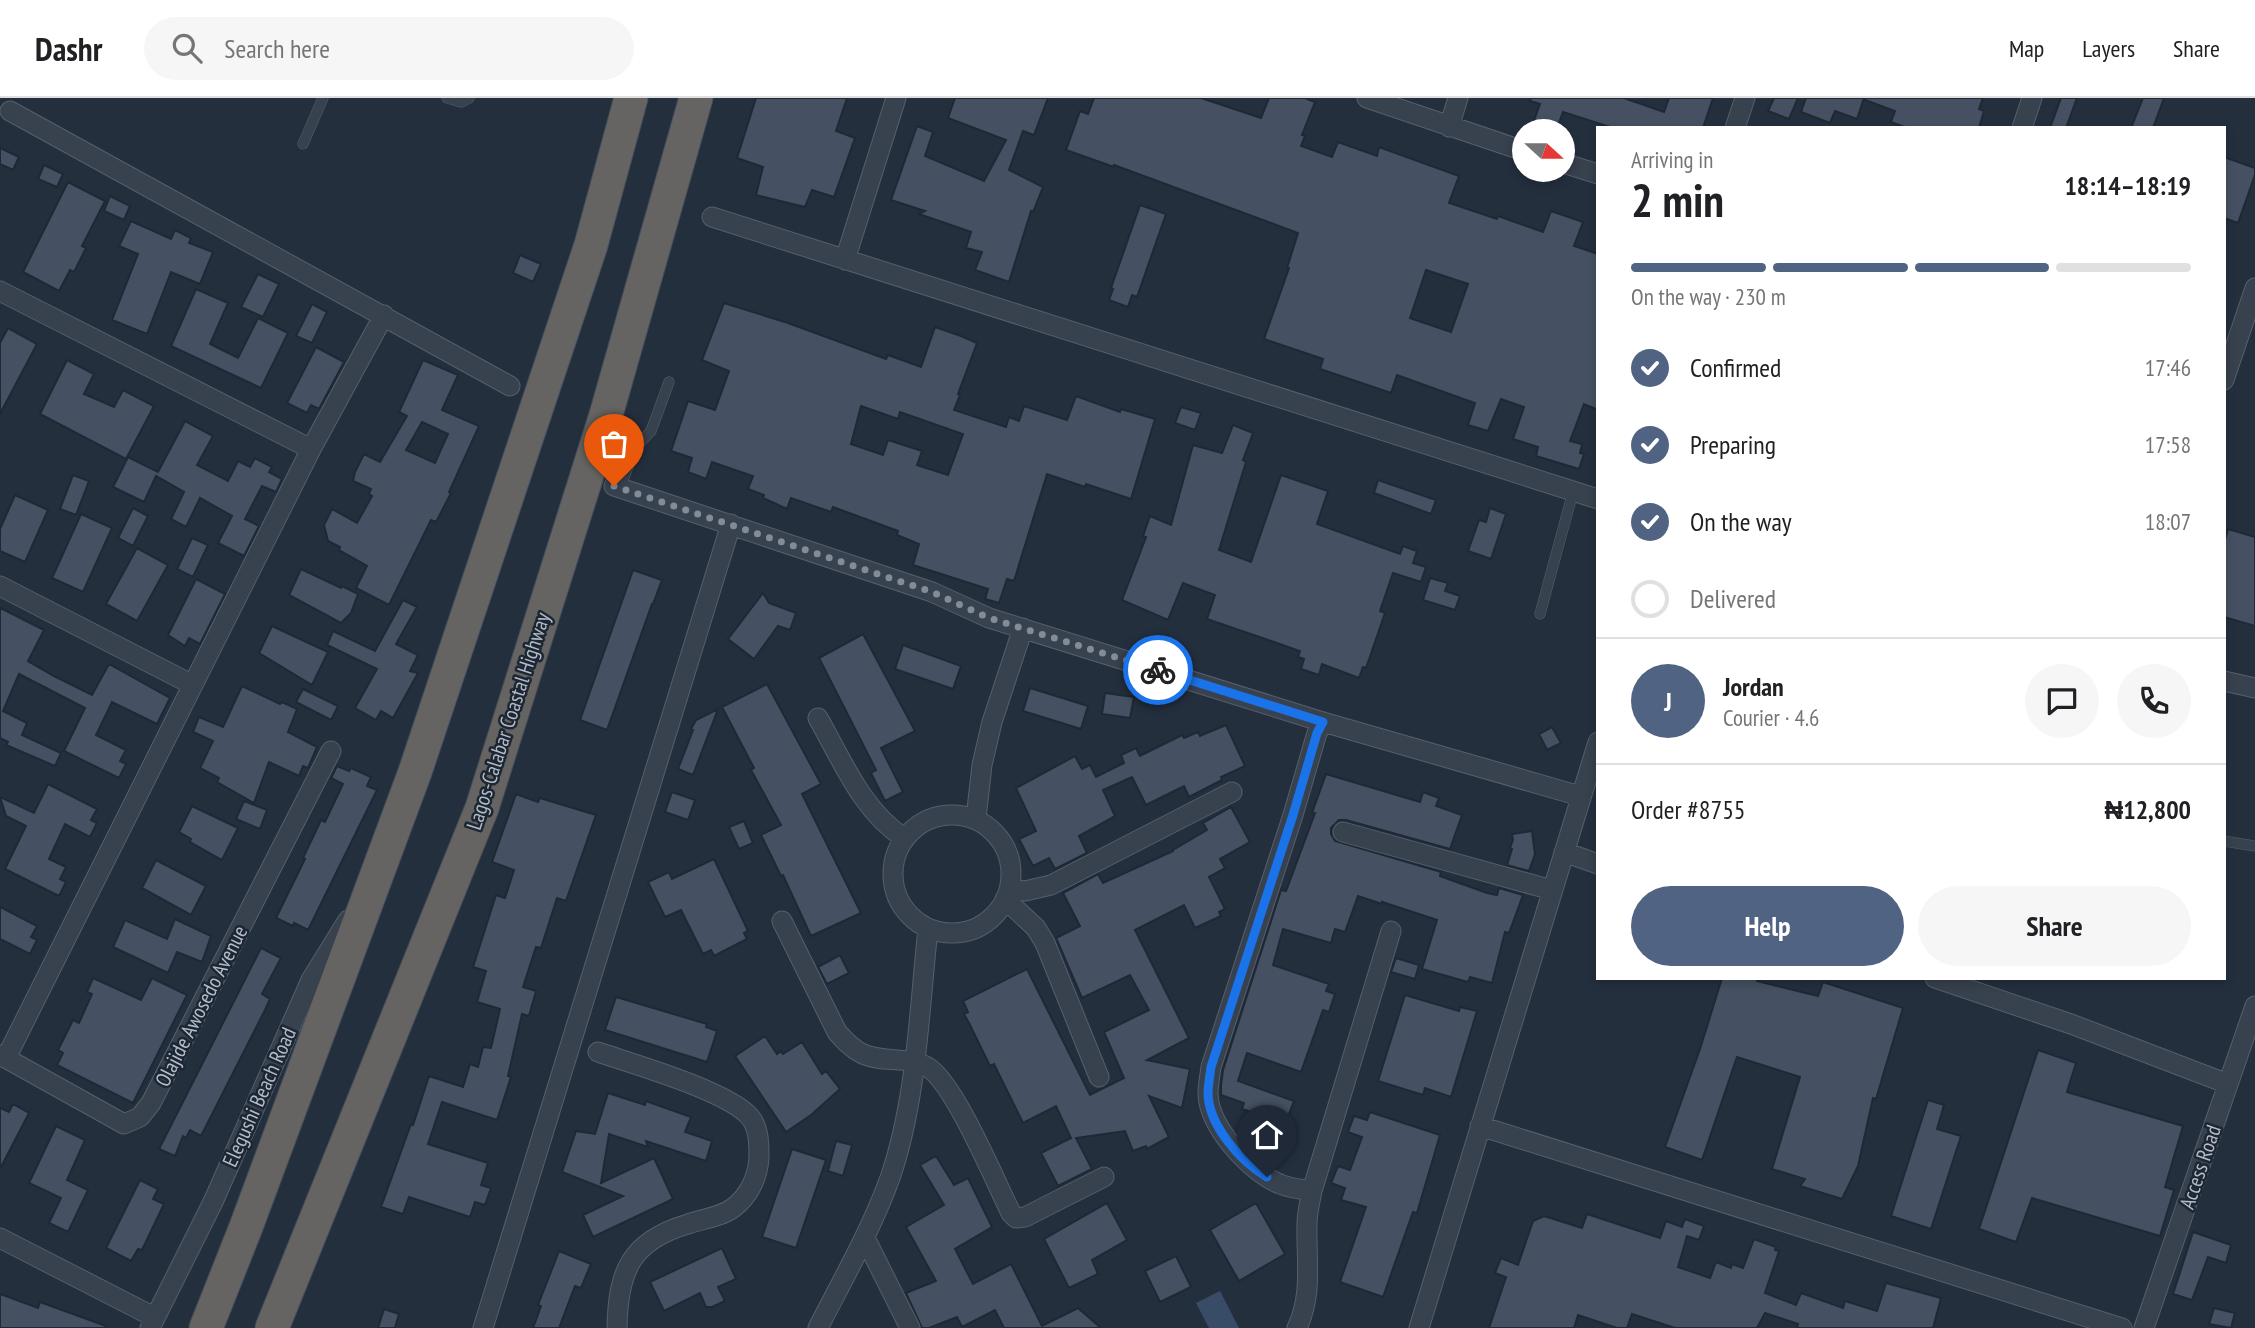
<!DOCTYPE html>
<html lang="en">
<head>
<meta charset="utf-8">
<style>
  :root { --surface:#fff; --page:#f6f6f6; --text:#202124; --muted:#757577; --line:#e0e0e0; --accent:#506383 }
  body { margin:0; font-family:"PT Sans Narrow",sans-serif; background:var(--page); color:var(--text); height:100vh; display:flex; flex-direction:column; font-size:26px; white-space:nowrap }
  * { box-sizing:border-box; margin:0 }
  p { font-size:23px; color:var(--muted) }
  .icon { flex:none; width:38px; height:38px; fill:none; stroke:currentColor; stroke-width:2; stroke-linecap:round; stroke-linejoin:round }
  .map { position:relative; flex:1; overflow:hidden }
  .sheet { position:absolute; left:1596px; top:28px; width:630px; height:854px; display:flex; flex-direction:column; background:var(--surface); border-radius:0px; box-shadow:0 4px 10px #0003 }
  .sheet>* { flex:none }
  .needle { width:46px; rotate:111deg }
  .tools { position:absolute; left:1512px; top:21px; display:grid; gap:14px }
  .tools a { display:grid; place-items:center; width:63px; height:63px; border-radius:50%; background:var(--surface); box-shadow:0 4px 10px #0003; font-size:35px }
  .pin { position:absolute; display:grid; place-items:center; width:60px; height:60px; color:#fff; margin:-72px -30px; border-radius:50% 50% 50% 0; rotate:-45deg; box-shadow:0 0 7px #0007 }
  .pin .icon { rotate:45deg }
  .courier { position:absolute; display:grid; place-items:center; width:70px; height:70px; margin:-35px; border:5px solid #1a73e8; border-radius:50%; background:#fff; color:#222; box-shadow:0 2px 9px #0007 }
  .summary em { font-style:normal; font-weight:700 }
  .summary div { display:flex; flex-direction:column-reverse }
  .summary { display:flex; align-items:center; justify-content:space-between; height:119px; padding:0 35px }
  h1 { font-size:46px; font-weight:700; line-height:52px }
  .bar { display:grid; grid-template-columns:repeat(4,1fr); gap:10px 7px; align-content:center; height:84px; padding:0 35px }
  .bar i { height:9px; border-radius:5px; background:var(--line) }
  .bar .selected { background:var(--accent) }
  .bar p { grid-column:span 4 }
  .line { display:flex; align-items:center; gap:18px; padding:0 35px; border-top:2px solid var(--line) }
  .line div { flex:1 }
  .round { display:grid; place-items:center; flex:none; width:74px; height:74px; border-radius:37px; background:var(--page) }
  ol { padding:0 35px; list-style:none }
  li { display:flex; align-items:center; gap:21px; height:77px }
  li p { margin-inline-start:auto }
  li .icon { padding:7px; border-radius:50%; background:var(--accent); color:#fff; stroke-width:4 }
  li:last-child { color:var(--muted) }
  li i { width:38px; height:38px; border:4px solid var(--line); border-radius:50% }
  .primary-button { display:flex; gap:14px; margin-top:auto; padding:14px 35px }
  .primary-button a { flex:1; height:80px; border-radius:42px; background:var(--accent); color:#fff; font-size:28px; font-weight:700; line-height:80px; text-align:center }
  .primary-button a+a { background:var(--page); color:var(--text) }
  header { display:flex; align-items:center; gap:42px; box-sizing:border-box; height:98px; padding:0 35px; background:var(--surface); border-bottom:2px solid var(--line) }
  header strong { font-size:33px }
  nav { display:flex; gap:38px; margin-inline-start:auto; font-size:24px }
  .search { width:490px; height:63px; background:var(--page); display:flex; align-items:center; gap:18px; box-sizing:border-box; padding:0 24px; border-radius:38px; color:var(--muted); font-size:26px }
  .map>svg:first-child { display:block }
  .water { fill:#394c67 }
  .building { fill:#455162; stroke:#1f2835; stroke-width:2; fill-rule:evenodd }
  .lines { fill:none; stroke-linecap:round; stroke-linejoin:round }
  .service-casing { stroke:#565f6c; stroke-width:11 }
  .minor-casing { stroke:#565f6c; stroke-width:21 }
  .trunk-casing { stroke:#434c59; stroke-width:35 }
  .service { stroke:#38414e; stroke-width:10 }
  .minor { stroke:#38414e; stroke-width:19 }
  .trunk { stroke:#656462; stroke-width:33 }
  .done { stroke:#828b98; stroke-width:7; stroke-dasharray:0 12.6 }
  .route { stroke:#1a73e8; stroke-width:9 }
  .labels { text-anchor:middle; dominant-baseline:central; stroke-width:5; stroke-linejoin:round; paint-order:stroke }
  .street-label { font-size:21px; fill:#b4bcc9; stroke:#1d2633 }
</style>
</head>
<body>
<header>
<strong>Dashr</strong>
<div class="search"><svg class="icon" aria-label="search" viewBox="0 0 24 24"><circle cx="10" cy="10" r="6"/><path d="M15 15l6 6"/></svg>Search here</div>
<nav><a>Map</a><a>Layers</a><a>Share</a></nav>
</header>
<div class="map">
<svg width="2255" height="1230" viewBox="0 0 2255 1230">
  <rect width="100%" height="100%" fill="#242f3e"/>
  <path class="water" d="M1220,1193L1239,1230H1209L1196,1205Z"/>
  <path class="building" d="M756,0H847L836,33L855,40L834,99L812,92L805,109L756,97L763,69L737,60Z
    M955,0H1048L1034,37L1023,33L1009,72L1043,89L1033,114L1031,113L1009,184L975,172L982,154L966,150L971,134L919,116L925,113L891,102L917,28L933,34L925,58L984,83L1006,42L948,20Z
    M1094,0H1201L1261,20L1269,0H1305L1315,4L1302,37L1305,38L1301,48L1332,59L1338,44L1377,58L1379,49L1459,78L1449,105L1497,121L1498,118L1543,134L1551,113L1583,124L1574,148L1598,156V312L1584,306L1570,343L1582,346L1580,355L1584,356L1579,371L1536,358L1538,349L1513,341L1524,309L1501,301L1488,333L1468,327L1475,305L1397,277L1391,295L1320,271L1323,261L1264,241L1289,170H1287L1298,135L1114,67V69L1066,52L1080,13L1088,16ZM1426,172L1468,186L1451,234L1410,220Z
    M1531,0H1624L1664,14L1669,0H1713L1703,30H1613L1563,14L1556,33H1546L1532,28L1540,6L1530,3Z
    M1774,0H1798L1789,21L1768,13Z
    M1806,0H1864L1857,21L1835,13L1830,25L1801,14Z
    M1865,0H1983L1979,11L1984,13L1979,30H1907L1891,24L1895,13L1865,2Z
    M2061,0H2077L2066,30H2050Z
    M2143,0H2164L2153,30H2131Z
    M0,50L19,59L13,72L0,66Z
    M2224,59L2255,70V77L2238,125L2224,120Z
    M44,67L63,76L57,89L38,81Z
    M68,84L105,103L82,148L86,150L74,174L70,172L59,193L23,174Z
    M110,98L130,108L124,122L104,113Z
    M1140,107L1166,116L1137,199L1132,197L1128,209L1109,202L1113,191L1111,190Z
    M131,123L171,141L175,132L191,140L189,145L213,154L200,186L171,174L147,236L112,222L138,156L119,148Z
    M520,157L541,166L533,184L513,175Z
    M258,176L279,186L263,219L241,209Z
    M196,191L228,205L210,246L238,260L258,220L288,235L261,290L171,248Z
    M724,205L788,225L886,261L888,257L921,269L935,229L961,238L977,245L958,296L960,297L954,312L1006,329L1009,319L1019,323L1024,308L1067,322L1076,298L1120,314L1121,311L1155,321L1131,401L1086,386L1085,389L1047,376L1014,483L1007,481L999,505L985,501L988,491L913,467L919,446L897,437L898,433L833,409L831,414L791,400L787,411L763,400L764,397L748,391L753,378L712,364L706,381L688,374L692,360L671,353L688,303L715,312L729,273L702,262ZM861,308L898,321L900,314L963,336L948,377L917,367L922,353L888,342L883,357L851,346Z
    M312,206L327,214L312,245L296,238Z
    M8,230L37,246L0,316V245Z
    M316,249L344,264L319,311L311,307L307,315L287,305Z
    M67,262L94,276L84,296L114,309L123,292L154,308L126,361L40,316Z
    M423,262L458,277L442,312L479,328L449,394L451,395L436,424L431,422L389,507L356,490L367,468L339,452L340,449L328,443L324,427L332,411L357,425L372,398L369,396L371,391L353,383L355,374L364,356L380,364L407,318L399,314ZM422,324L448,336L435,365L406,352Z
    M1181,309L1201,315L1195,332L1175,325Z
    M185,323L213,338L197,367L228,383L238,363L250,369L255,360L272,369L269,374L282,381L276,394L262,388L245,421L259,428L244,458L218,445L232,418L200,400L186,429L171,421L184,394L156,378L144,404L113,389L128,359L158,374Z
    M1233,327L1253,335L1243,362L1246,364L1219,452L1251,464L1281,377L1328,393L1317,426L1400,456L1403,448L1417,453L1413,465L1426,469L1421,484L1393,475L1380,513L1385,515L1366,570L1363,569L1359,580L1322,566L1319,577L1301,571L1304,561L1298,559L1300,553L1207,521L1215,497L1183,485L1168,522L1122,502L1146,439L1143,438L1150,418L1171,427L1193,347L1222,355Z
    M73,377L89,383L76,417L60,411Z
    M1378,382L1436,402L1431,416L1374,395Z
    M15,397L48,412L25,464L0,453V431Z
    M133,410L148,418L133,448L118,440Z
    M1490,410L1506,416L1491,461L1468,453L1479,422L1486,424Z
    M81,416L112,430L83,494L52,480Z
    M2228,431L2255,439V528L2224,519V445Z
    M192,440L208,447L193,479L177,471Z
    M137,450L168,467L137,523L106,506Z
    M301,471L341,490L342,488L358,496L351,515L341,525L289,497Z
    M633,472L662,482L653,506H652L607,632L580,622Z
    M1430,480L1448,485L1445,493L1460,498L1455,512L1423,502Z
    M196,481L225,496L200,546L189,540L185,548L168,537Z
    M763,495L769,505L796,515L790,532L778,528L754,561L728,541Z
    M403,502L417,509L396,546L418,557L410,573L418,575L393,620L381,613L376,622L355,610L377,571L327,547L333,533L375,553Z
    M0,510L44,532L28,563L54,578L92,597L109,566L170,600L157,626L112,604L96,637L126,652L120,663L126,666L119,680L64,653L85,610L19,576L3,613L27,625L22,637L61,655L55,668L6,647L8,644L0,640Z
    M272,528L328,554L312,587L259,555Z
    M863,536L915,633L881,650L903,694L885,703L871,675L876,672L819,560Z
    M903,547L961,568L953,591L895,571Z
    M767,586L821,686L802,696L861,815L811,838L783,777L781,778L761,737L781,727L751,672L754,670L722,609Z
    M242,588L280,606L282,604L297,611L288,634L317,649L308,670L303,668L299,678L269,664L254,705L217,684L219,680L200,670L213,643L193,634L199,619L223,629Z
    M1030,590L1088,608L1081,631L1023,613Z
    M303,591L338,608L331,622L296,604Z
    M1105,595L1134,599L1130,620L1102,616Z
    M718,611L693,677L678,671L693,632L691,631L696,622Z
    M1226,627L1245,668L1221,679L1222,682L1189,699L1184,688L1146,707L1132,679L1103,692L1115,718L1079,738L1087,755L1055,771L1049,760L1033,768L1019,741L1036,733L1016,690L1075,658L1082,671L1090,667L1096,679L1124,665L1121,657L1136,650L1140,658L1182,637L1184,640L1198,634L1200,638Z
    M1552,629L1561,645L1547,652L1539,636Z
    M337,668L349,673L351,670L371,679L367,688L377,692L308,832L294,825L293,828L276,820L305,761L303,760L321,722L325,724L343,686L331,680Z
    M1326,676L1420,704L1423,694L1439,700L1436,708L1462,717L1450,751L1346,722H1339L1331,730V736L1335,743L1441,774L1440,778L1487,795L1497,797L1499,790L1523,797L1509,835L1505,834L1492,885L1470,879L1468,884L1422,871L1437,822L1382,804V806L1358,798L1345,834L1335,831L1331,845L1283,831L1273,867L1329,886L1326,893L1335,896L1329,914L1323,912L1301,974L1247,955L1238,983L1294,1003L1281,1037L1248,1024L1251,1014L1242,1011L1244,1005L1221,997V987L1223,972L1281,792L1286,793L1315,715H1312Z
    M48,686L97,711L91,722L97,725L90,739L65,726L49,761L66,769L60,781L66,784L59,798L5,771L26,728L6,718L0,699L34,715Z
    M672,694L695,702L688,722L665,714Z
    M516,696L538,704L540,700L596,717L566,803L557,800L541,850L536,849L523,889L536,893L529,918L522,916L508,978L511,979L497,1022L442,1004L428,1046L488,1065L481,1087L491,1090L485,1107L475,1104L470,1119L409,1099L403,1116L381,1109L411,1026L413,1027L429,978L463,989L470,966L478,969L483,949L491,950L500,911L477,904L486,873L473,869L496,797L505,800L514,772L492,764Z
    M244,703L267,712L260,731L236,721Z
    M192,708L238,730L222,762L190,744L191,741L179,734Z
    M1231,709L1250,744L1220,761L1225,770L1209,779L1225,811L1219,814L1221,818L1195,830L1184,807L1135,832L1189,940L1147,962L1190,971L1182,1010L1149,998L1169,1039L1147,1051L1146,1048L1133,1053L1125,1033L1076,1040L1092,1071L1058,1088L1041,1055L1071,1040L1056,1008L1023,1025L994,966L990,968L969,925L964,916L968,914L963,903L1027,871L1090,997L1124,980L1104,934L1149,912L1130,877L1082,900L1056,840L1080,828L1063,795L1098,776L1103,785L1173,753V752L1207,732L1203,725Z
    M744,723L753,745L739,751L729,729Z
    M1532,733L1535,756L1529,773L1507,767L1512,751L1510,750L1513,742L1512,736Z
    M714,761L748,833L744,835L747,841L714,858L711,852L703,856L681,812L665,819L648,784L669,774L672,781Z
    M156,762L206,788L191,817L142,790Z
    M0,809L37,828L31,839L37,842L30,856L0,841Z
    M175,821L211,838L202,864L177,854L168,875L113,849L125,822L167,841Z
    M261,850L281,860L262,896L270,901L265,912L201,1038L190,1032L186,1040L183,1038L175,1058L159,1051Z
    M840,857L849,875L827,886L818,869Z
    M1396,860L1419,867L1415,881L1391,874Z
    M93,880L141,902L152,880L187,897L133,1005L57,967L63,955L58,952L73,922L79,925L92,896L87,894Z
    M1722,880H1758L1757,883L1818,898L1823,884L1903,910L1876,1001L1873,1000L1858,1068L1842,1101L1800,1088L1805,1081L1772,1071L1800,979L1737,959L1702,1062L1665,1049L1700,951Z
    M1405,897L1459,913L1460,909L1477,913L1451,999L1425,990L1423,997L1378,983Z
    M616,899L707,926L706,929L717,933L707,964L605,932Z
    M765,938L777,956L781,953L783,956L802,944L822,976L826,973L840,991L811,1017L786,1034L735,958Z
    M2038,952L2076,965L2067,994L2183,1028L2165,1089L2174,1092L2160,1138L2032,1100L2016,1144L1979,1131Z
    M608,995L645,1007L646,1003L691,1019L685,1034L712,1043L706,1063L646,1043L648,1049L609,1036L601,1085L654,1060L673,1101L593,1139L583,1117L623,1098L562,1074L576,1033L595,1036Z
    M1928,1002L1944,1007L1937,1031L1961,1038L1931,1131L1891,1118Z
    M13,1006L29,1015L0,1071V1010L9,1014Z
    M1370,1014L1440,1037L1417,1115L1413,1114L1383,1199L1340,1184L1366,1109L1341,1102L1345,1090L1331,1085L1338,1068L1350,1072L1362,1039L1348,1034L1354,1018L1367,1022Z
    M56,1028L85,1042L67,1082L88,1092L68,1134L49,1125L61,1100L29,1085Z
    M836,1043L852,1047L843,1078L828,1073Z
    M792,1051L826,1062L796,1150L762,1139Z
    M936,1058L954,1087L968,1080L992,1129L955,1151L973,1186L1011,1166L1042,1228L1078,1210L1101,1230H1004L995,1212L962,1229L957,1219L929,1230H922L906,1195L936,1183L906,1129L944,1107L920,1067Z
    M140,1082L158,1091L153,1101L164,1106L142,1152L138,1151L131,1163L106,1150Z
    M1107,1105L1127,1142L1092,1162L1098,1176L1069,1190L1044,1141Z
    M1256,1105L1285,1156L1239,1183L1210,1132Z
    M1587,1116L1660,1140L1666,1123L1682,1129L1685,1121L1704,1128L1699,1142L1687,1138L1678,1169L1710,1180L1716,1164L1731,1170L1732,1166L1743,1170L1754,1141L1776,1149L1775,1152L1779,1153L1765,1195L1796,1207L1801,1195L1843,1210L1845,1203L1877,1213L1886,1185L1941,1200L1933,1230H1797L1798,1226L1765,1215L1757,1230H1675L1632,1216L1627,1230H1617L1578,1217L1574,1230H1489L1506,1179L1495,1175L1501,1160L1518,1167L1533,1123L1544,1118L1582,1130Z
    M2193,1134L2231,1147L2226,1165L2208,1159L2192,1202L2173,1196Z
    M722,1150L736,1181L718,1189L725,1203L712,1209H706L700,1195L664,1213L650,1184Z
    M559,1153L591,1166L581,1190L575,1188L559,1230H533L541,1208L538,1207Z
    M1176,1158L1191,1189L1160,1204L1145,1173Z
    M0,1196L38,1210L40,1204L106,1228V1230H0Z
    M2214,1210L2235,1215L2231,1230L2209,1226Z
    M384,1211L399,1216L395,1230H378Z"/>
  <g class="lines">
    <defs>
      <path id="service" d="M447,0L461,4L469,0
        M303,46L323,0
        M620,390L635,350L651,333L669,284
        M1540,516L1573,394
        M2224,743L2255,748"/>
      <path id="minor" d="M1367,0L1524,53
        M10,13L510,288
        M1449,29L1458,0
        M1735,30L1745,0
        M2022,30L2032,0
        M1563,65L1598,76
        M712,119L1598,401
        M845,162L896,0
        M0,193L311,351
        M2224,282L2255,190
        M614,388L932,494L989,520L1323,624L1580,698
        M0,488L193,587
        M2224,583L2255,590
        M818,620C842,662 862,713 904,740
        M893 776a59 59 0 1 1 118 0a59 59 0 1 1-118 0Z
        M976,720L982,667L992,624L1023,530
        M1343,734L1552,792
        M1564,754L1598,766
        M1009,791L1025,793L1051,787L1232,694
        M1005,801L1036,830L1045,845L1099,979
        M782,823L837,934C844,942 851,950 861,955C882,966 909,957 929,970C955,987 995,1083 1011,1115L1016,1120L1025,1119L1104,1079
        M1935,880L2071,926L2228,986
        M598,954C633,966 728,993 750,1019C759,1030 759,1046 759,1059C758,1079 749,1098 733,1110C721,1119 702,1121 688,1126C630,1143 618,1174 617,1230
        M0,957L124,1026L140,1019L151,1005L331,653
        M6,960L311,351L384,217
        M1480,1028L2122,1230
        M1312,1093C1301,1091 1289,1090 1280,1086C1250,1074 1209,1029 1208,996C1208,987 1210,977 1211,969L1293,717L1317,635L1323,624
        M0,1140L154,1219
        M865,1140L910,1230
        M150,1230L213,1104L311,882L348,822
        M483,1230L731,426
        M818,1230C843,1181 871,1132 890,1080C917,1001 919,913 928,831
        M1297,1230C1313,1196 1306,1162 1307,1126C1307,1115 1310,1104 1312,1093L1391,833
        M1419,1230L1598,644
        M2144,1230L2255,908"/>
      <path id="trunk" d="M206,1230L246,1129L415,674L591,147L631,0
        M272,1230L482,710L606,317L696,0"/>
    </defs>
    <use href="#service" class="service-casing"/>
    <use href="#minor" class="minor-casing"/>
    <use href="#trunk" class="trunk-casing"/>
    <use href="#service" class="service"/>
    <use href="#minor" class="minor"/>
    <use href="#trunk" class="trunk"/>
  </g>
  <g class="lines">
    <path class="done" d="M614,388L932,494L989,520L1158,572"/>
    <path class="route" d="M1158,572L1323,624L1317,635L1293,717L1211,969C1210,977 1208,987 1208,996C1209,1028 1241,1064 1267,1079"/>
  </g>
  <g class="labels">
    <g class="street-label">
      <text transform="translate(508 623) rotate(-72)">Lagos-Calabar Coastal Highway</text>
      <text transform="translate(201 908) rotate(-63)">Olajide Awosedo Avenue</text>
      <text transform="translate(259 999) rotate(-66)">Elegushi Beach Road</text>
      <text transform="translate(2200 1069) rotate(-71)">Access Road</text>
    </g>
  </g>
</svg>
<div class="tools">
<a><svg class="needle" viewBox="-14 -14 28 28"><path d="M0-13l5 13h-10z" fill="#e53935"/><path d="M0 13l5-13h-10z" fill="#757577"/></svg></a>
</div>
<div class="pin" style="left:614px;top:388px;background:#ea580c"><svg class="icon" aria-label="bag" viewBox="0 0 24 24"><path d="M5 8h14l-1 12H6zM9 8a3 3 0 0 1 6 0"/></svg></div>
<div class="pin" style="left:1267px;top:1079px;background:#1f2937"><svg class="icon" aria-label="home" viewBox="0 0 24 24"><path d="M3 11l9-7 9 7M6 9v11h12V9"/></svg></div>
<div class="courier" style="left:1158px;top:572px"><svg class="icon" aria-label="bike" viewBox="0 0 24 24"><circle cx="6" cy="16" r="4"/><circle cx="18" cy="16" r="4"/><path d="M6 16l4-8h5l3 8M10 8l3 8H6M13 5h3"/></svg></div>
<section class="sheet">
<div class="summary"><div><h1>2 min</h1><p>Arriving in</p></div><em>18:14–18:19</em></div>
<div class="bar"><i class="selected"></i><i class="selected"></i><i class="selected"></i><i></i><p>On the way · 230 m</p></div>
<ol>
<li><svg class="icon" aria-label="check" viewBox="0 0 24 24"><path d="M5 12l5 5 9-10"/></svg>Confirmed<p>17:46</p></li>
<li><svg class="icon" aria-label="check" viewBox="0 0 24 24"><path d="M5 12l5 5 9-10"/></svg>Preparing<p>17:58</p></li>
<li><svg class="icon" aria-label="check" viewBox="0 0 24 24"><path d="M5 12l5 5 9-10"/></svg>On the way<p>18:07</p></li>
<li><i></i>Delivered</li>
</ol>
<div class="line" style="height:126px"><b class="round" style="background:var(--accent);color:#fff">J</b><div><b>Jordan</b><p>Courier · 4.6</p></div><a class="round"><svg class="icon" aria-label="chat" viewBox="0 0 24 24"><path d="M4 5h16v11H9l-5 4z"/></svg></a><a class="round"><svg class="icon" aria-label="phone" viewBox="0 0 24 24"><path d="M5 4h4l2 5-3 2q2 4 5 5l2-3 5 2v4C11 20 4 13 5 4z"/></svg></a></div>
<div class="line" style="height:91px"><div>Order #8755</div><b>₦12,800</b></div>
<div class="primary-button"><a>Help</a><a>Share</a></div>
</section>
</div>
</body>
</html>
